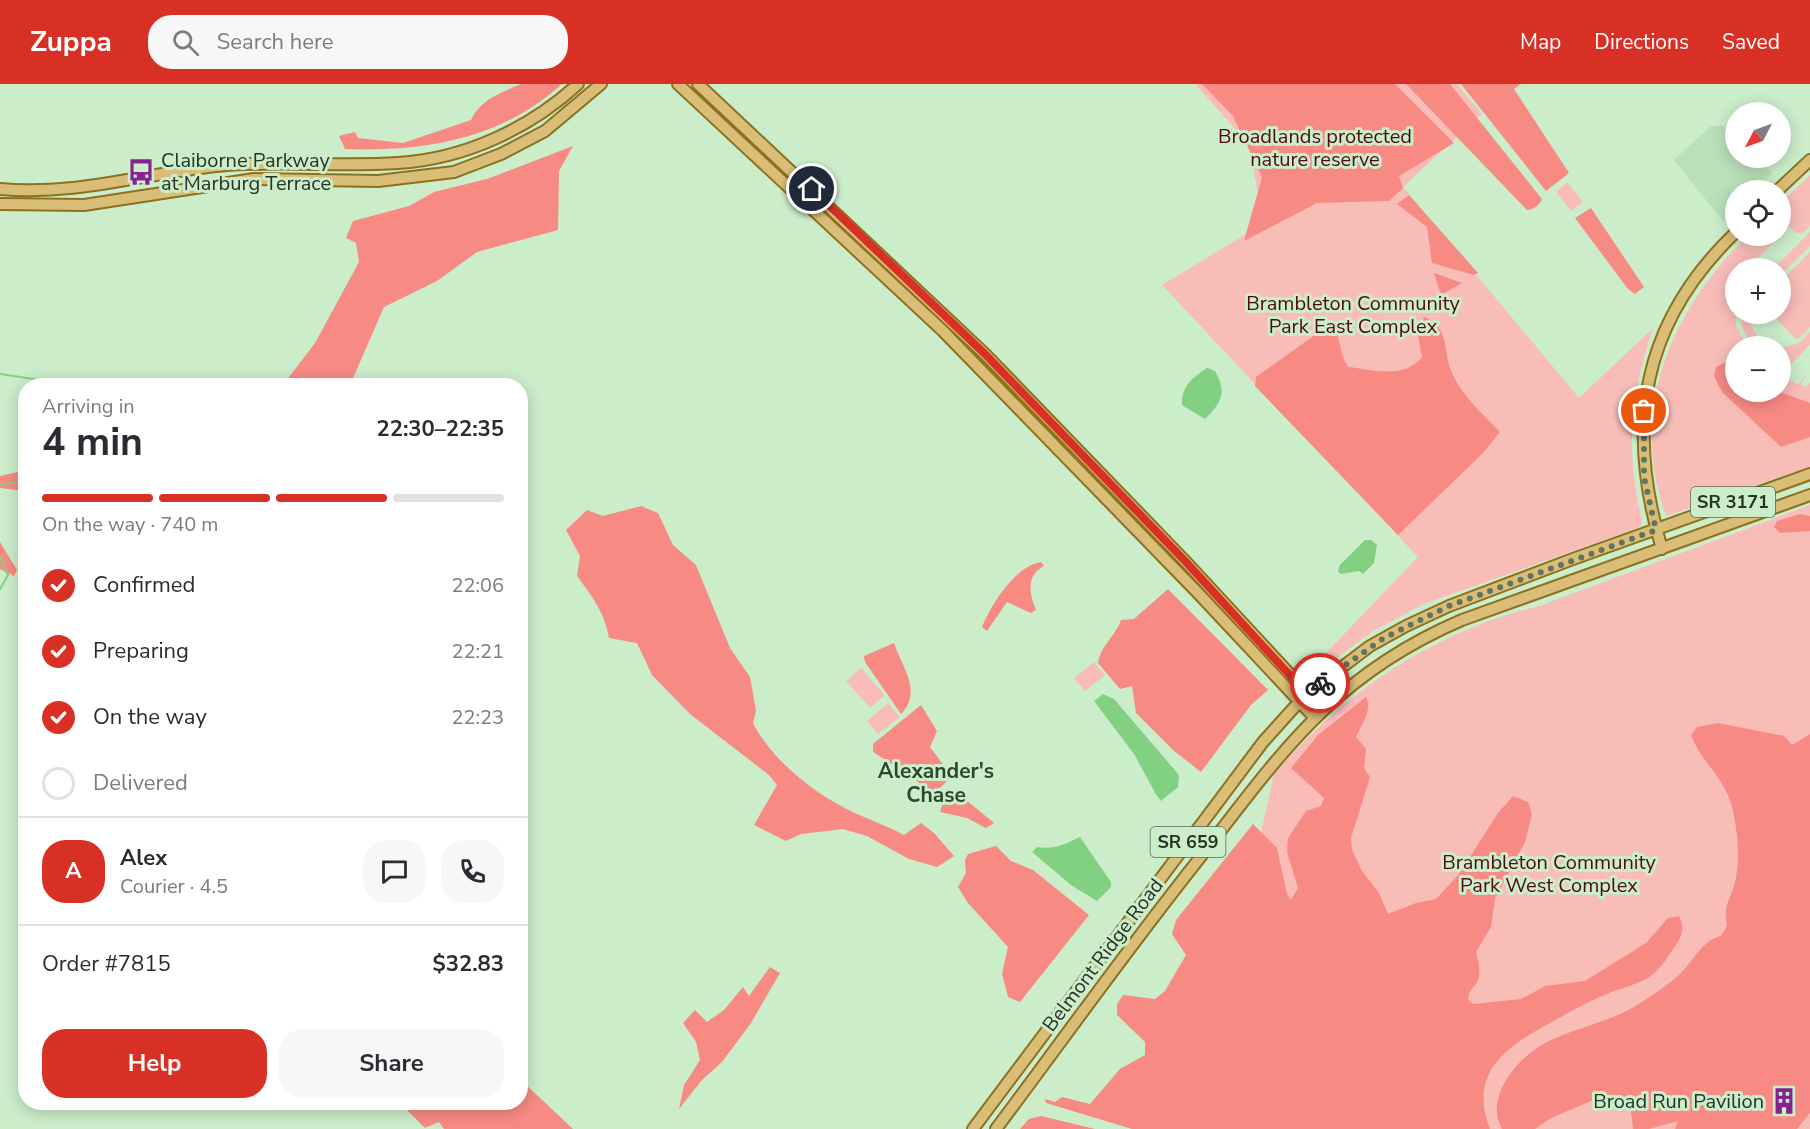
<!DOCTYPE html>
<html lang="en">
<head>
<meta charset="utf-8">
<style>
  :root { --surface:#fff; --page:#f7f7f7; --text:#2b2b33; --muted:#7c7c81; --line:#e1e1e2; --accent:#d93025 }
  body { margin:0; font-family:"Nunito Sans",sans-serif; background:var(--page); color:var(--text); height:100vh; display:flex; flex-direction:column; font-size:22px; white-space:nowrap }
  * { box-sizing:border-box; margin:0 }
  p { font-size:20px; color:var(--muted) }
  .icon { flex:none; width:33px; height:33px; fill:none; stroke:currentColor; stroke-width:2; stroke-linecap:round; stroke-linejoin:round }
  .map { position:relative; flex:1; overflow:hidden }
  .details { position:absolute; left:18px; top:294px; width:510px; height:732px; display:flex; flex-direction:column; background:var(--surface); border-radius:24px; box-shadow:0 3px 15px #0003 }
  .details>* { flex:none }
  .needle { width:39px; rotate:229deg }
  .buttons { position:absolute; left:1725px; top:18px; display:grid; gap:12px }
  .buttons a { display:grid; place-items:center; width:66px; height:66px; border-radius:50%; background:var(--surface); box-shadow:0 3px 15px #0003; font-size:30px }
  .pin { position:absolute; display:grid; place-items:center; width:51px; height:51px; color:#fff; margin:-26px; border:3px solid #fff; border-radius:50%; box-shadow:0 2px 6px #0007 }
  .courier { position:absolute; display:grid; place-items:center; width:60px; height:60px; margin:-30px; border:4px solid #d93025; border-radius:50%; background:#fff; color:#222; box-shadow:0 2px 8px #0007 }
  .headline em { font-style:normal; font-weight:700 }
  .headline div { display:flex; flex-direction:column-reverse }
  .headline { display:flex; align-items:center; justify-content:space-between; height:102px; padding:0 24px }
  h1 { font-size:39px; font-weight:700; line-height:45px }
  .bar { display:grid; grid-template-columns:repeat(4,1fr); gap:9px 6px; align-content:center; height:72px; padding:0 24px }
  .bar i { height:8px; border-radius:4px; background:var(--line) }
  .bar .selected { background:var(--accent) }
  .bar p { grid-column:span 4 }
  .line { display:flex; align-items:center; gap:15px; padding:0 24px; border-top:2px solid var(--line) }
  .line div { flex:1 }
  .round { display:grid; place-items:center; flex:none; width:63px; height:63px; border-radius:24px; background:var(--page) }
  ol { padding:0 24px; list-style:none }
  li { display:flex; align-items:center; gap:18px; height:66px }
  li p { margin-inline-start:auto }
  li .icon { padding:6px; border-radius:50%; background:var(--accent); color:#fff; stroke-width:4 }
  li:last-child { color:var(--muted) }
  li i { width:33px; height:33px; border:3px solid var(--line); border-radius:50% }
  .cta { display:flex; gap:12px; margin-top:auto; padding:12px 24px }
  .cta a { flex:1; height:69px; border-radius:24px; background:var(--accent); color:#fff; font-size:24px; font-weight:700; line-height:69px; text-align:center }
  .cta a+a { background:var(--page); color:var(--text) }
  header { display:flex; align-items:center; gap:36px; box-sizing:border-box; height:84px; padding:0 30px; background:var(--accent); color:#fff }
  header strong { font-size:28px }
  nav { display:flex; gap:33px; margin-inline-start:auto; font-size:21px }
  .search { width:420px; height:54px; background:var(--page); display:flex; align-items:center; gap:15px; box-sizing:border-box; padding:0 21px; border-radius:24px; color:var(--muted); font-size:22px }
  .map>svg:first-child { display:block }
  .built { fill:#bae0b9 }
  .green { fill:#f9bdb8 }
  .forest { fill:#f88a84 }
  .water { fill:#82d183 }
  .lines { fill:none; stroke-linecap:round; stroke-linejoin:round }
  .stream { stroke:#82d183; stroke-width:2 }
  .major-casing { stroke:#8b7120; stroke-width:14 }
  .major { stroke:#dabe77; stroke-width:10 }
  .done { stroke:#60745f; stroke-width:6; stroke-dasharray:0 10.8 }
  .route { stroke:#d93025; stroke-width:8 }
  .labels { text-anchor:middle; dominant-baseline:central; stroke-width:6; stroke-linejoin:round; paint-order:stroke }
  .shield { fill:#cbedca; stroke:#586b56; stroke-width:1.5 }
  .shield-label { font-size:18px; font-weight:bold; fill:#263325 }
  .park-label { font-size:20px; fill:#500b0f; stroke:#cbedca }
  .poi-label { font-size:20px; fill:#263325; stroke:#cbedca; text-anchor:start }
  .street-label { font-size:20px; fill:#263325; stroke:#cbedca }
  .neighbourhood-label { font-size:21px; font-weight:bold; fill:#2c482c; stroke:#cbedca }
</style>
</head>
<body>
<header>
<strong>Zuppa</strong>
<div class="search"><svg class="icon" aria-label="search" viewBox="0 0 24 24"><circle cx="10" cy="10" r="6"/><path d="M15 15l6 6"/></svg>Search here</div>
<nav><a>Map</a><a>Directions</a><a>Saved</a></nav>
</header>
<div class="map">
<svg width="1810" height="1045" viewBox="0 0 1810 1045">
  <rect width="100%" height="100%" fill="#cbedca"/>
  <path class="built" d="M1711,42H1722L1735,49L1736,74H1761L1759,76L1772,89L1755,106H1736L1735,125L1723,137L1674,76Z"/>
  <path class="green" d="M1195,0H1457L1482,30L1403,103L1579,314L1653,244C1630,316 1625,363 1642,437L1640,443L1424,520L1373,547L1307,596L1326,569L1418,473L1162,201L1264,139L1248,59Z
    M1810,91V142L1803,149H1796L1789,143L1759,173L1764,179L1762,182L1765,184H1736V241L1746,262H1736V308H1780L1781,291L1789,290L1788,295L1798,300L1807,290L1801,300L1805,303L1810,299V385L1788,390L1666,432C1628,327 1670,228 1747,152H1780L1781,119Z
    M1567,98L1583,118L1571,127L1556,108Z
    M1810,148V162L1781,191L1780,184H1774Z
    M1810,168V243L1797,256L1772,230H1780L1781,197Z
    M1741,230H1751C1750,245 1757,257 1772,262L1752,261L1742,244Z
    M1810,248V261L1785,286L1781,285V264L1799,259Z
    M1810,421V1045H1195L1274,690C1346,607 1432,548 1539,522Z
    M1094,578L1105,591L1085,607L1074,594Z
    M861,584L885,611L870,624L846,597Z
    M888,619L900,633L878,650L867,637Z"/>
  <path class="forest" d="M521,0H562C502,55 423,68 345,65L339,52L355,48L358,54L403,59L471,36C481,15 500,9 521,0Z
    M1202,0H1395L1454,59L1399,92L1403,104L1389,117L1317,119L1244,157L1262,93L1233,32Z
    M1406,0H1450L1542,115C1539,122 1534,125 1527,126Z
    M1461,0H1521L1514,5L1569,89L1546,107Z
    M573,62L559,87L558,146L477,168L437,197L384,223L350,301H283L315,259L359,178L356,159L346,154L353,137L409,122L434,108L487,95Z
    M1409,111L1478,189L1474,191L1432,179L1427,143L1397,120Z
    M1591,124L1644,203L1635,210L1628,205L1575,134Z
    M1434,189L1462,199L1441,211Z
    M1424,233C1450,242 1443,270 1452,289C1462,312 1483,330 1500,348L1483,369L1398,451L1255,302L1256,293L1333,238C1340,252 1339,269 1348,283C1374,286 1405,295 1422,273L1418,251Z
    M1726,278L1735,286L1736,308H1780L1810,319V353L1781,363L1722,308L1714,292L1716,283Z
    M18,388L25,390V407L0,404V392Z
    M641,422L658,429L673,461L696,481L730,564L750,593L756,627L753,639C773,678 817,712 857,730C873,737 889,743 904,751L921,739L934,749L954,772L937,783L909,775L867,752L843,745L801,750L786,757L754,741L777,701L769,691L690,630L652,591L637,559L609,554C605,529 592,512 577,492L580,472L566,446L587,426L603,432Z
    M1800,430L1810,432V447L1780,449L1774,443L1777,437Z
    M0,458L17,486L14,492L0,485Z
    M1041,478L1044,482C1026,491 1029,510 1036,526L1031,529L1007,518L987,547L982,543C991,521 1015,482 1041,478Z
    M1168,505L1268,606L1251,621L1201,688L1173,666L1136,629L1132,602L1120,605L1098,579C1100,563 1116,551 1121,536L1134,535Z
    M894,559C902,584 923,607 901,630L865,578L864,572Z
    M1366,613C1373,626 1361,641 1356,653L1366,665L1364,684L1370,693L1351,754L1352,766L1362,787L1379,809L1388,830L1416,819L1436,815L1459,790L1498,729L1513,712L1528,718L1532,730L1525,758L1495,815L1491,843L1476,868C1478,877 1482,889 1477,898C1472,906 1469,906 1468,915L1473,920L1521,915L1545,902L1585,897L1646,859L1668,834L1679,832C1686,845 1681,854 1673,865C1667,874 1661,884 1653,890C1640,901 1622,903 1607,910C1587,918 1568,929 1550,939C1506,963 1468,988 1490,1045H1132L1046,1019L1045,1015L1055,1018L1062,1013L1090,1020L1120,985L1145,971V958L1117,931V920L1123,911L1155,915L1165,907L1186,871L1172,850L1176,836L1253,740L1277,764L1287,810L1291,816L1298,804L1287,768L1288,754L1306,727L1321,722L1324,714L1291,684L1318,651Z
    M921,621L937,647L930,663L948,687L949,695L932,712L915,695L873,668V660Z
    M1718,639L1784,652L1792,661L1810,650V1029L1797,1045H1675L1678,1037L1649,1045H1633L1630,1020L1603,1012L1551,1034L1535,1045H1502C1483,1013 1520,970 1549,957C1580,942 1612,938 1642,918C1654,910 1668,901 1679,891C1692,879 1703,855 1721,852L1727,842C1723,819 1730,818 1735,798C1740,777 1738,753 1734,732C1728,694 1702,681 1691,651L1697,643Z
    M954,706L994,739L986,744L967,734L940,728L943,718Z
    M996,762L1011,777L1033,786L1089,831L1020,918L1008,913L1002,890L1008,863L968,819L958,803L966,789L965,776L968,770Z
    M770,883L780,889L751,939L722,978L702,996L679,1025L684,1001L700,976L696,958L683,939L695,926L707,938L724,926L743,903L749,912Z
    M521,996L573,1045H444L439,1038L425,1044L406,1025L404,1019L520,1018Z
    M1041,1032L1095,1045H1020L1029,1035Z"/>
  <path class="water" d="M1207,284L1215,287C1227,308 1222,319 1205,335L1182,321C1181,303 1192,294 1207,284Z
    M1365,456H1371L1377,461L1374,479L1363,490L1359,487L1341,490L1338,488L1340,481Z
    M1103,610L1114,615L1179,691L1178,703L1161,717L1157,712L1134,670L1094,617Z
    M1080,753L1111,798V803L1097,817L1071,801L1032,768L1037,763C1053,766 1066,760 1080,753Z"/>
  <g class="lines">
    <path class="stream" d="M0,290L47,297L53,302
      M0,400L26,398
      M0,473L8,491L0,505"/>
    <defs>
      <path id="major" d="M678,0L943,247L1198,509L1314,633
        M698,0L985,270L1186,478L1322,625
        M0,105C74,112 143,90 216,82C277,76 337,83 398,79C464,75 529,45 578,0
        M1778,106L1810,76
        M0,120L84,121L254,95L378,97L454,88L501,70L545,47L601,0
        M1662,465C1625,342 1641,239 1736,148
        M973,1045L1263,658L1299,618L1325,596L1370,562L1406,542L1449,522L1573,475L1810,390
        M996,1045C1062,957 1126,867 1195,780C1279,672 1331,592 1462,536L1810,411"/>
    </defs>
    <use href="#major" class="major-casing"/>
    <use href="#major" class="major"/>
  </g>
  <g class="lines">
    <path class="done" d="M1320,599L1384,554L1449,522L1656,446L1644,393V327"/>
    <path class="route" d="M812,105L985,270L1186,478L1307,610L1320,599"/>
  </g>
  <defs>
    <symbol id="bus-bare" viewBox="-9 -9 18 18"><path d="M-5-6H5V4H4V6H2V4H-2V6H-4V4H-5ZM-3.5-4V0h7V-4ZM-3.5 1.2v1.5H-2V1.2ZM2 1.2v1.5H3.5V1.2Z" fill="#85248e" stroke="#cbedca" stroke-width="2.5" paint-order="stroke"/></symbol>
    <symbol id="building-bare" viewBox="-9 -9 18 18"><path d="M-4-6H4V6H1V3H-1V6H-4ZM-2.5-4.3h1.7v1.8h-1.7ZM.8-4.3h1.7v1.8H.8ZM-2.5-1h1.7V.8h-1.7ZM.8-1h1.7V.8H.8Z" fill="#85248e" stroke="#cbedca" stroke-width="2.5" paint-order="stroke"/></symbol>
  </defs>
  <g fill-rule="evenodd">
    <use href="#bus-bare" x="122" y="69" width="38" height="38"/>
    <use href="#building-bare" x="1765" y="998" width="38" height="38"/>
  </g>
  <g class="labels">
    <g class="shield">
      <rect x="1691" y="403" width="84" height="30" rx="4.5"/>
      <rect x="1150.5" y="743" width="75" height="30" rx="4.5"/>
    </g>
    <g class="shield-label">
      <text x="1733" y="418">SR 3171</text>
      <text x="1188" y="758">SR 659</text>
    </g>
    <g class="park-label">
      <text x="1315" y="52">Broadlands protected<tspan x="1315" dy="23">nature reserve</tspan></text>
      <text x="1353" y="219">Brambleton Community<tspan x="1353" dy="23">Park East Complex</tspan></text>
      <text x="1549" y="778">Brambleton Community<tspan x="1549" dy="23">Park West Complex</tspan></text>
    </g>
    <g class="poi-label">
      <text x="161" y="76">Claiborne Parkway<tspan x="161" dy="23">at Marburg Terrace</tspan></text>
      <text x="1764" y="1017" text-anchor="end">Broad Run Pavilion</text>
    </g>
    <g class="street-label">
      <text transform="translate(1103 871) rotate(-53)">Belmont Ridge Road</text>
    </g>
    <g class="neighbourhood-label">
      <text x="936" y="687">Alexander's<tspan x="936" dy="24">Chase</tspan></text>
    </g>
  </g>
</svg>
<div class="buttons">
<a><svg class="needle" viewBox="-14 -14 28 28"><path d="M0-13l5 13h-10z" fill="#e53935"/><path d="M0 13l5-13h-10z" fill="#7c7c81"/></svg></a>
<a><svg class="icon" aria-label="locate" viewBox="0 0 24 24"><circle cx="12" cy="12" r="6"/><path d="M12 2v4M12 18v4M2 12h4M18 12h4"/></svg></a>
<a>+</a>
<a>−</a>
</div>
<div class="pin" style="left:1644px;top:327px;background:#ea580c"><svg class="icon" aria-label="bag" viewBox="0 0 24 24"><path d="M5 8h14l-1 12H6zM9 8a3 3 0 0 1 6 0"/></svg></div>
<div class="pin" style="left:812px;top:105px;background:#1f2937"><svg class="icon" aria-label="home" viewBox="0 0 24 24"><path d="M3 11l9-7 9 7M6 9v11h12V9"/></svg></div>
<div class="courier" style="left:1320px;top:599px"><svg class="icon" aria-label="bike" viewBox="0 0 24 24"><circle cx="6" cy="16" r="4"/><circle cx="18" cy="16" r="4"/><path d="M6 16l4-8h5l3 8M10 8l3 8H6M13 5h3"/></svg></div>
<section class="details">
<div class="headline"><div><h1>4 min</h1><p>Arriving in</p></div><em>22:30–22:35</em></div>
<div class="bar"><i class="selected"></i><i class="selected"></i><i class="selected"></i><i></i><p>On the way · 740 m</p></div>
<ol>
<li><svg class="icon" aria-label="check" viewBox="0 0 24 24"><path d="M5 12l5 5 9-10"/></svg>Confirmed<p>22:06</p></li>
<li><svg class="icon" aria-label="check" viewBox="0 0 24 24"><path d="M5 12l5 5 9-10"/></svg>Preparing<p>22:21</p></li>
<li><svg class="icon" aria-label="check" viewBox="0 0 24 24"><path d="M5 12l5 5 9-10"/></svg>On the way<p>22:23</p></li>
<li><i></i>Delivered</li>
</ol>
<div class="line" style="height:108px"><b class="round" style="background:var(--accent);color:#fff">A</b><div><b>Alex</b><p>Courier · 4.5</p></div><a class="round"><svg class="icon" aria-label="chat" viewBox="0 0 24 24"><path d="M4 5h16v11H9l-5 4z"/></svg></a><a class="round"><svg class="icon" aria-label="phone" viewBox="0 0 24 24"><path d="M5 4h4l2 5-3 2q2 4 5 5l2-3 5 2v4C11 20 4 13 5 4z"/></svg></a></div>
<div class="line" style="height:78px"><div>Order #7815</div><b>$32.83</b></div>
<div class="cta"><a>Help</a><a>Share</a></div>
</section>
</div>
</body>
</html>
